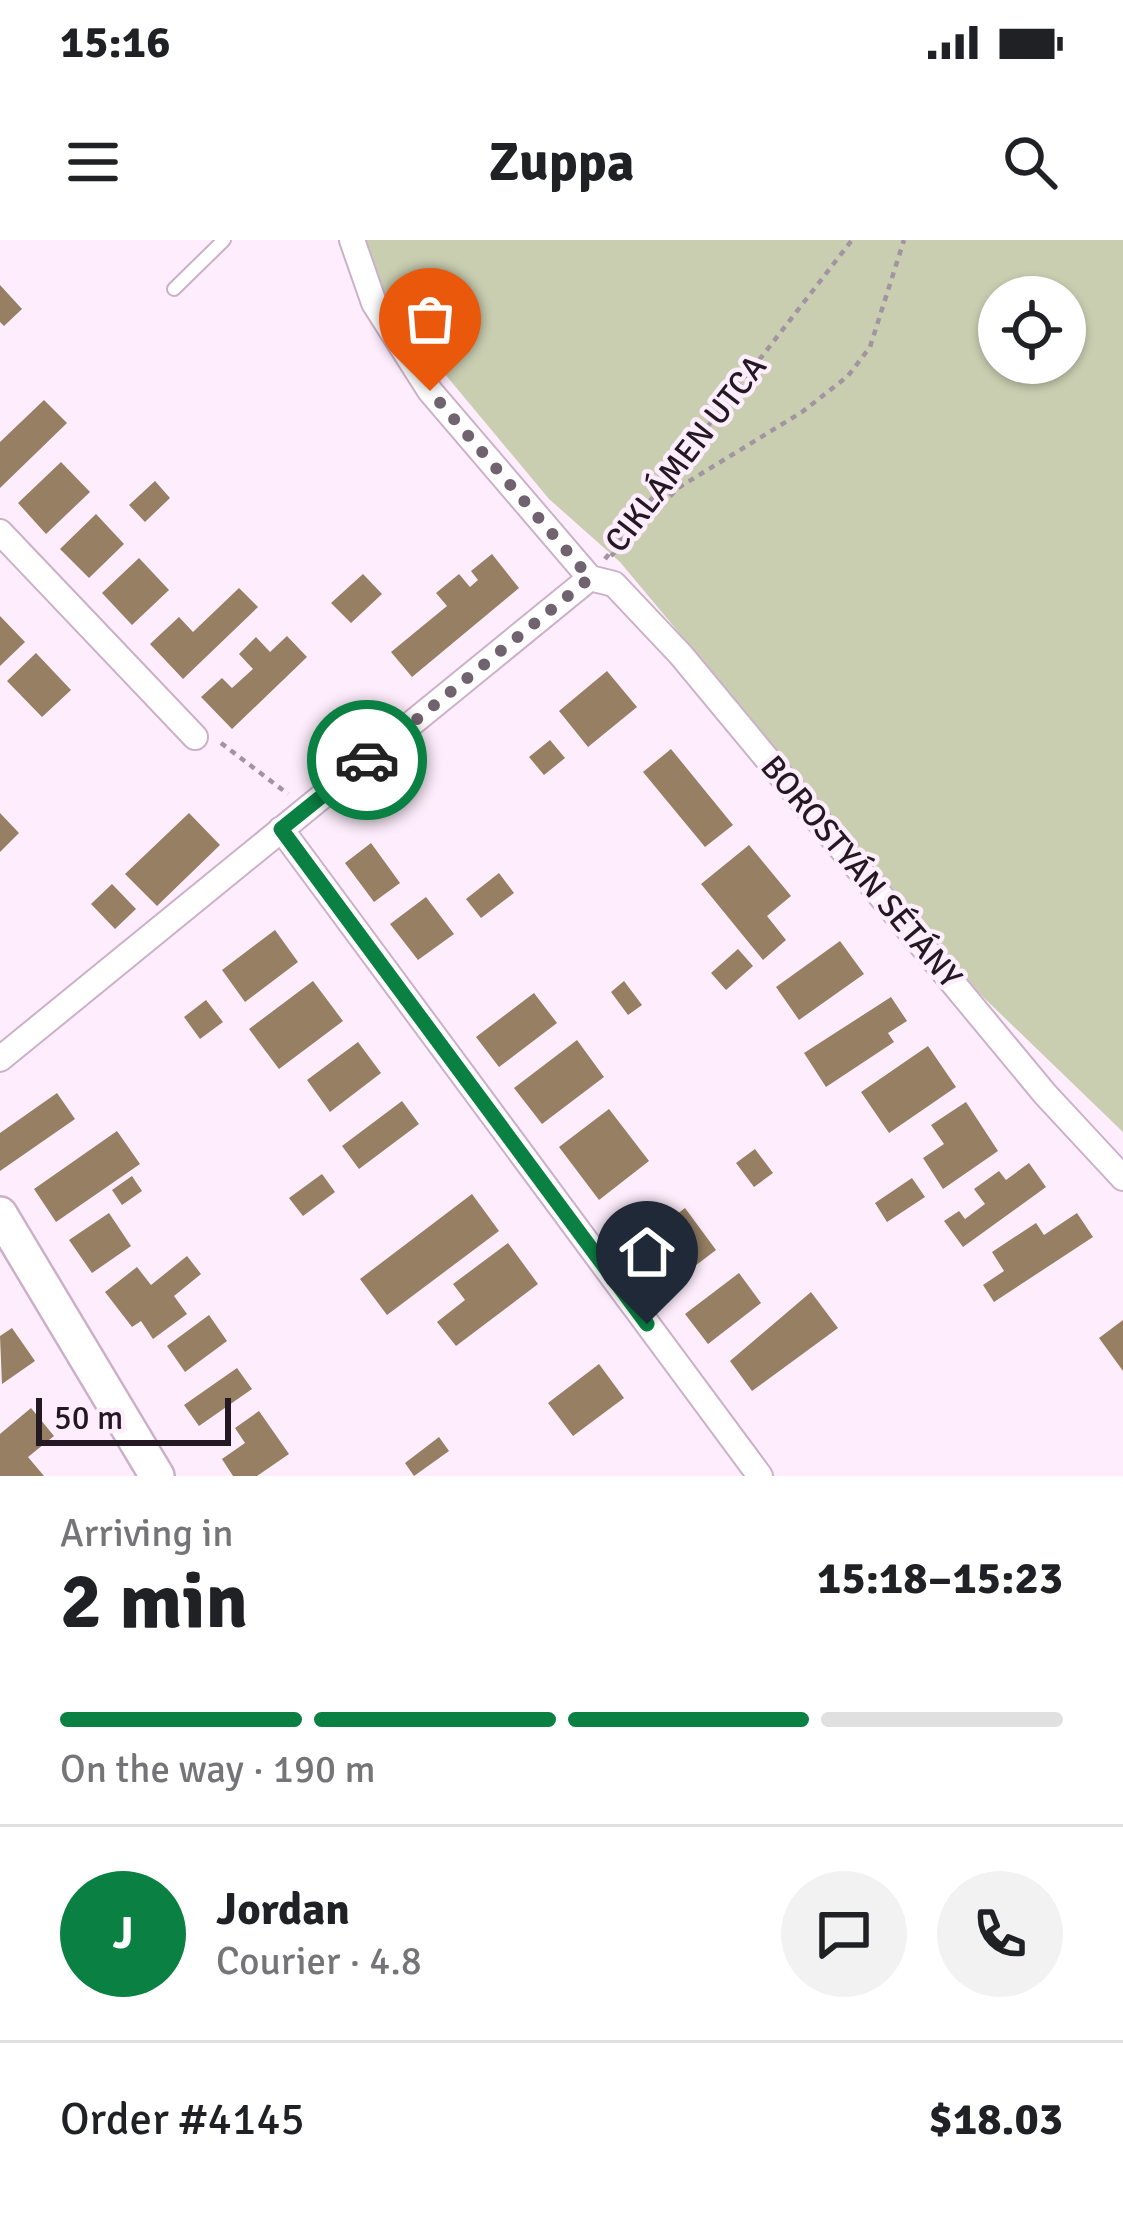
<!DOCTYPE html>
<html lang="en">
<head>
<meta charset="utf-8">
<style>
  :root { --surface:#fff; --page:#f2f2f2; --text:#202124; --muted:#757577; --line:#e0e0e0; --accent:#0b8043 }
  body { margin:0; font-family:Signika,sans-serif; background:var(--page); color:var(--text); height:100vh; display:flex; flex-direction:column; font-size:45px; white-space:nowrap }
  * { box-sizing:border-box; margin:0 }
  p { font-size:39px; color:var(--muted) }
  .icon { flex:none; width:66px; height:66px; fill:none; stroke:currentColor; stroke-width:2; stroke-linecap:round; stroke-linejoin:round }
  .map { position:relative; height:1236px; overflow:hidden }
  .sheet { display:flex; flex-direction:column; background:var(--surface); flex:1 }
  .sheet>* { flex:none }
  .fabs { position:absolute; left:978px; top:36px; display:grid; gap:24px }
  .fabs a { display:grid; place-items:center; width:108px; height:108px; border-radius:50%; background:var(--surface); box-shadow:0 3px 9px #0004; font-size:60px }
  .scale { position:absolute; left:36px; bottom:30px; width:195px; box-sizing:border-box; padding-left:12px; border:6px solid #241923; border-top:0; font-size:33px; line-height:42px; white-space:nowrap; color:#241923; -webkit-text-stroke:9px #feedfc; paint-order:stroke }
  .pin { position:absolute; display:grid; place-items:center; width:102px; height:102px; color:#fff; margin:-123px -51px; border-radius:50% 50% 50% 0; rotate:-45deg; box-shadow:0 0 12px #0007 }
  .pin .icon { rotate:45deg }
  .courier { position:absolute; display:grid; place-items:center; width:120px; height:120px; margin:-60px; border:9px solid #0b8043; border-radius:50%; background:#fff; color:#222; box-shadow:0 3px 15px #0007 }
  .overview em { font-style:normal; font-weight:800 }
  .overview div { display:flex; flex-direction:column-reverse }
  .overview { display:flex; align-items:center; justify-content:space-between; height:204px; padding:0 60px }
  h1 { font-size:78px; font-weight:800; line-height:90px }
  .bar { display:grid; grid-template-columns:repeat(4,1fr); gap:18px 12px; align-content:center; height:144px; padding:0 60px }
  .bar i { height:15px; border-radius:9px; background:var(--line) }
  .bar .active { background:var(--accent) }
  .bar p { grid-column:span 4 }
  .line { display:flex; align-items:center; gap:30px; padding:0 60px; border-top:3px solid var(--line) }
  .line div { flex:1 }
  .round { display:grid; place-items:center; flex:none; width:126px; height:126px; border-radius:63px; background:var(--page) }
  .status { display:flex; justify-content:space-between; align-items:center; height:84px; padding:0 60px; background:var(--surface); direction:ltr }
  .status svg { height:33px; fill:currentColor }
  header { display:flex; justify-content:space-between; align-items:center; height:156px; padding:0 60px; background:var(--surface); font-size:54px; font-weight:800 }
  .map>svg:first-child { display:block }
  .green { fill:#c9ceb1; fill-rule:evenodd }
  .building { fill:#967f63 }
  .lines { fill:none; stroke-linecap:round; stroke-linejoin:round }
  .service-casing { stroke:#ccb0c9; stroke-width:16 }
  .minor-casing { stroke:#ccb0c9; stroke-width:28 }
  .secondary-casing { stroke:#ccb0c9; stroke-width:38 }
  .path { stroke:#a394a1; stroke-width:4.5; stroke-dasharray:6 6; stroke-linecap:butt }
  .service { stroke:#fff; stroke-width:12 }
  .minor { stroke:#fff; stroke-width:24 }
  .secondary { stroke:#fff; stroke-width:33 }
  .done { stroke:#70636f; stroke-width:12; stroke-dasharray:0 21.6 }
  .route { stroke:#0b8043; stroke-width:15 }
  .labels { text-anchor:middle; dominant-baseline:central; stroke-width:9; stroke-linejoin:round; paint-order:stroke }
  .street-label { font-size:33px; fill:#241923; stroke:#feedfc }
</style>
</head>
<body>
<div class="status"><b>15:16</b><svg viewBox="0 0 49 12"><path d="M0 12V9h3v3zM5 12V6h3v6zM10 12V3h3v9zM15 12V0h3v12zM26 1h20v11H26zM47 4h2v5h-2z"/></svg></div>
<header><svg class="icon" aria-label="menu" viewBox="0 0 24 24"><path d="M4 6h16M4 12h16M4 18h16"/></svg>Zuppa<svg class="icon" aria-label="search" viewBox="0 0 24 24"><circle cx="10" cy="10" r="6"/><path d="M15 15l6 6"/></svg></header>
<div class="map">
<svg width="1123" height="1236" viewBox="0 0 1123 1236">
  <rect width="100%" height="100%" fill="#feedfc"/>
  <path class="green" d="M363,0H1123V892L980,754L620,322L549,259L384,61ZM999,57H1065V123H999Z"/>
  <path class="building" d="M0,45L22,69L4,86L0,82Z
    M44,160L67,183L0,248V202Z
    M61,222L90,252L46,294L18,263Z
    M155,241L170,258L145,282L129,265Z
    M96,274L124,304L89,338L60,309Z
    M492,314L519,348L412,437L391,412L447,366L436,353L459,334L470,347L478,340L471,331Z
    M139,318L169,350L132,385L102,353Z
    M363,334L382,354L351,383L331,363Z
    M239,348L258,367L183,439L150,404L179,377L193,392Z
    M0,376L25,402L0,426Z
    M287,396L307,417L232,489L201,457L222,438L232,448L253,429L239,414L256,397L270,412Z
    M36,413L71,450L42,477L7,441Z
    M607,431L637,467L588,507L559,471Z
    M550,500L565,518L544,535L529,517Z
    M671,509L733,585L705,607L643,532Z
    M0,573L19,593L0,612Z
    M189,573L220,605L157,666L125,634Z
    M371,603L400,643L374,662L345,623Z
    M749,605L791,656L767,676L786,700L763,720L701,644Z
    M499,633L514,653L481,678L466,659Z
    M112,644L136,669L115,689L91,664Z
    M426,657L454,694L418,720L390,684Z
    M275,690L298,722L245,762L222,730Z
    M840,701L864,734L799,780L776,747Z
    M738,709L753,726L726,750L711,733Z
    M313,741L343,781L279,829L249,789Z
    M624,741L642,765L628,775L611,752Z
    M534,753L557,783L499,827L476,797Z
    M891,757L907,781L888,793L894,802L826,847L804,813Z
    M206,760L223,782L200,799L184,777Z
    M577,800L604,837L542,884L514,848Z
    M358,802L381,833L330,872L307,840Z
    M928,806L956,847L889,893L861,852Z
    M57,853L75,879L0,931V893Z
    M402,861L419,884L359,929L342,906Z
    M966,862L998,911L943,949L923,918L944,904L931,885Z
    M609,869L649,921L599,960L559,907Z
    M117,891L140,924L56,982L34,949Z
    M755,909L773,933L754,947L736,923Z
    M1029,923L1046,947L963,1007L944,981L959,971L965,979L985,964L974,949L999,931L1006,940Z
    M322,934L335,952L303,976L289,958Z
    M132,936L142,951L122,965L112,950Z
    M912,938L925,957L887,982L875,963Z
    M472,954L499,991L387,1075L360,1039Z
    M685,968L716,1010L666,1048L634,1007Z
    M109,973L131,1006L92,1033L69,1000Z
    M1077,973L1093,997L994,1062L983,1045L1004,1031L992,1012L1036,983L1044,995Z
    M508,1003L538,1044L456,1106L437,1082L465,1060L453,1044Z
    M187,1016L201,1034L174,1056L187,1074L153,1099L141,1081L132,1087L105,1052L137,1027L151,1045Z
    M739,1033L761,1063L708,1104L685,1074Z
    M811,1052L838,1088L752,1151L730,1121Z
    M209,1075L227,1101L185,1132L167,1106Z
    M1123,1080V1131L1099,1098Z
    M12,1088L35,1121L2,1144L0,1096Z
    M599,1124L624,1158L573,1196L548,1163Z
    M237,1128L252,1149L199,1186L184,1165Z
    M31,1168L54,1196L28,1217L44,1236H0V1194Z
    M259,1171L289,1214L257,1236H233L222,1219L245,1203L235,1188Z
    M439,1197L449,1211L414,1236L405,1223Z"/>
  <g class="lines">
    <defs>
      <path id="service" d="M174,49L224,0"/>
      <path id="minor" d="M352,0L374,63L430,151L590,338
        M0,292L195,497
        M590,338L614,344L681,415L1045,854L1123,938
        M281,589L760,1236
        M0,819L590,338"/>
      <path id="secondary" d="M0,974L157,1236"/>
    </defs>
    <use href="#service" class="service-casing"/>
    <use href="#minor" class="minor-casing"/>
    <use href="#secondary" class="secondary-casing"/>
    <path class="path" d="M611,316L678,248L802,172L848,136L870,107L904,0
      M605,319L852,0
      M221,503L288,554"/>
    <use href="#service" class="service"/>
    <use href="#minor" class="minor"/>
    <use href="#secondary" class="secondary"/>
  </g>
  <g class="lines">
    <path class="done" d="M367,520L590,338L430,151"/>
    <path class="route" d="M367,520L281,589L647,1084"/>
  </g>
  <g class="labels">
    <g class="street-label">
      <text transform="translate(686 214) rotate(-52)">CIKLÁMEN UTCA</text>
      <text transform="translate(861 632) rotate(50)">BOROSTYÁN SÉTÁNY</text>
    </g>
  </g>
</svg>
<div class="fabs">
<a><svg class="icon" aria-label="locate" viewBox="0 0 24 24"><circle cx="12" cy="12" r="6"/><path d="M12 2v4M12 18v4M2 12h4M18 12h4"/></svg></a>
</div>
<div class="scale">50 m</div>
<div class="pin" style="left:430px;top:151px;background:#ea580c"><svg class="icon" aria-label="bag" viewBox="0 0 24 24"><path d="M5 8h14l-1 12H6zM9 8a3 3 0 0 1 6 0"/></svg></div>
<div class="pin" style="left:647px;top:1084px;background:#1f2937"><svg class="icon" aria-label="home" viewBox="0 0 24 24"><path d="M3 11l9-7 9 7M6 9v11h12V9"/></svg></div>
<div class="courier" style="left:367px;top:520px"><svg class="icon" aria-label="car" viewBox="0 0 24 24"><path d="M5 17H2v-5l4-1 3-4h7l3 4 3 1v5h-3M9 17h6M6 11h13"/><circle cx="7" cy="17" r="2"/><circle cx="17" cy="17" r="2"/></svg></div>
</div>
<section class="sheet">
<div class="overview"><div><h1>2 min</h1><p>Arriving in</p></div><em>15:18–15:23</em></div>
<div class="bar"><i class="active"></i><i class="active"></i><i class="active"></i><i></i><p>On the way · 190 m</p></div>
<div class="line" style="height:216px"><b class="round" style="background:var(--accent);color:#fff">J</b><div><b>Jordan</b><p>Courier · 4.8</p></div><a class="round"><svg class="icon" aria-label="chat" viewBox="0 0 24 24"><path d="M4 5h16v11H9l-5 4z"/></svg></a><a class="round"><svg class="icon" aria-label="phone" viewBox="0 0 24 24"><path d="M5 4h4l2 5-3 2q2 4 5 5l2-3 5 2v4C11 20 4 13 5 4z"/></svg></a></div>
<div class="line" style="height:156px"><div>Order #4145</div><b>$18.03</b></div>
</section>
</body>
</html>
